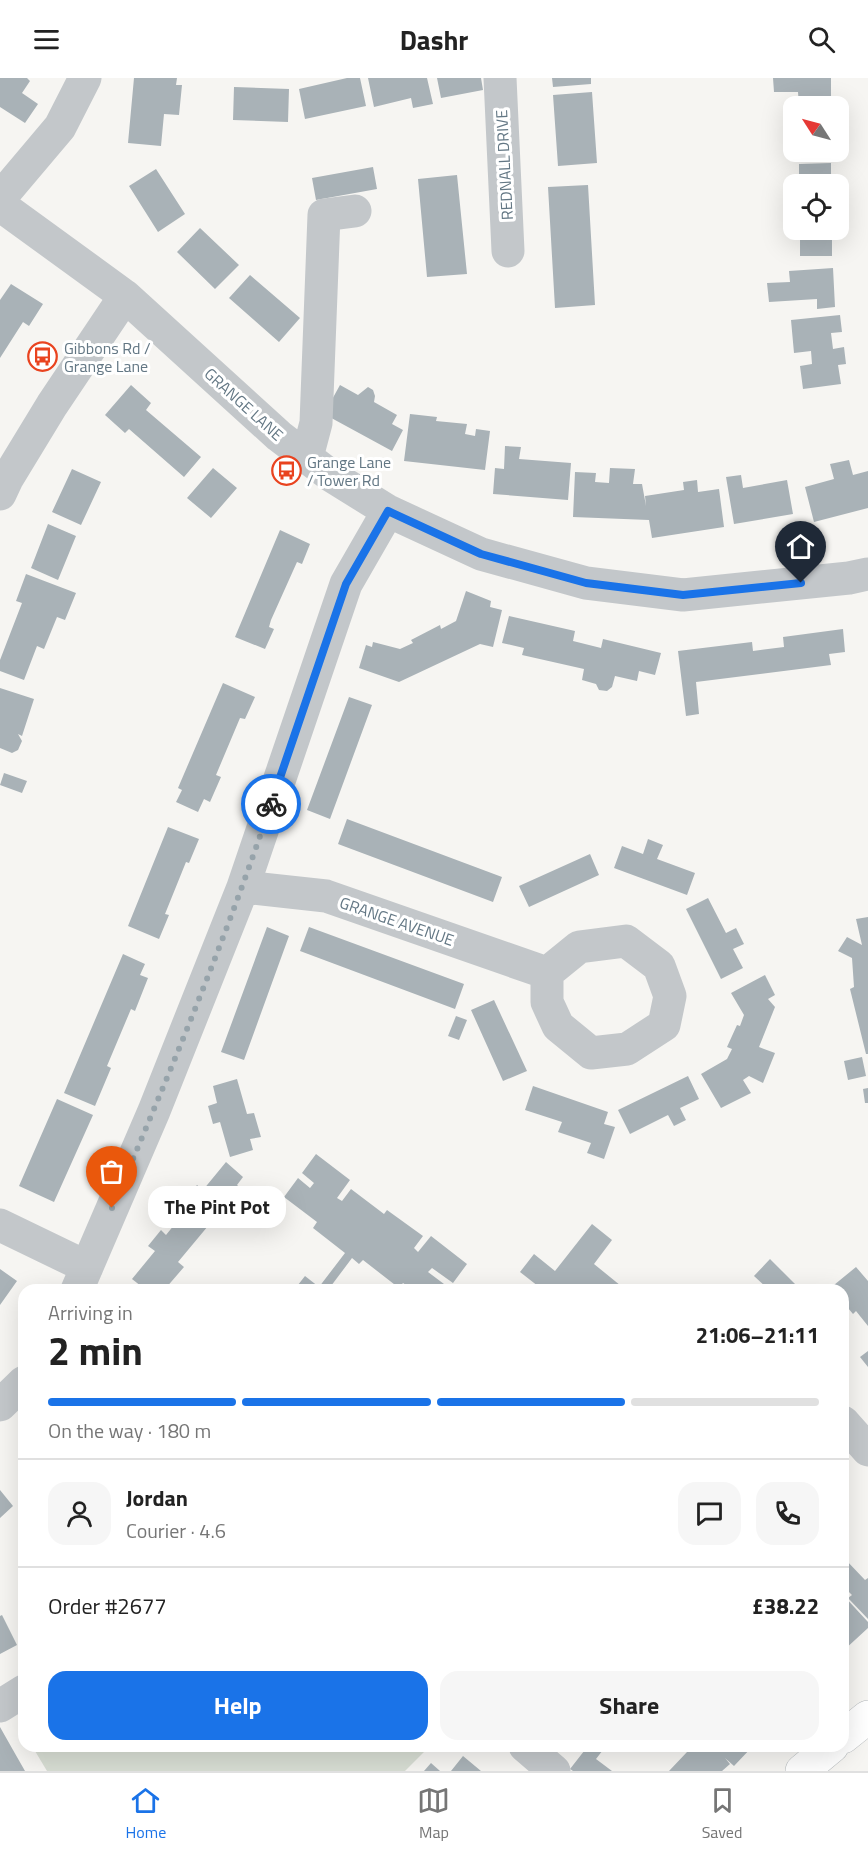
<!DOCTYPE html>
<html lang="en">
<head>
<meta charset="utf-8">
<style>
  :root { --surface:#fff; --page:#f6f6f6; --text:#222; --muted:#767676; --line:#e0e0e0; --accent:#1a73e8 }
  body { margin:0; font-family:"Titillium Web",sans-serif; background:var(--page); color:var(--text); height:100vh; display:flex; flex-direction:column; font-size:22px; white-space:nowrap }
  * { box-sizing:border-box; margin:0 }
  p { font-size:20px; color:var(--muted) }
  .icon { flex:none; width:33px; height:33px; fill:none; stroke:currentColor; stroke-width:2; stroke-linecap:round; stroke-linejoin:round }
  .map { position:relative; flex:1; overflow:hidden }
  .side { position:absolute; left:18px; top:1206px; width:831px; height:468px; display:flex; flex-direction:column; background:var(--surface); border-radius:18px; box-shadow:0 6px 24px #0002 }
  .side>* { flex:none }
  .needle { width:39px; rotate:306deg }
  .fabs { position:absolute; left:783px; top:18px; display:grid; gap:12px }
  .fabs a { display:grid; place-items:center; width:66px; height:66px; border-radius:12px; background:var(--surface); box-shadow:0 6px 24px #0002; font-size:30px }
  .pin { position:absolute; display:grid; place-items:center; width:51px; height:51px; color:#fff; margin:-62px -26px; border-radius:50% 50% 50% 0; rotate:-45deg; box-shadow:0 0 6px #0007 }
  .pin .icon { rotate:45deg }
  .courier { position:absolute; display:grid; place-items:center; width:60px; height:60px; margin:-30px; border:4px solid #1a73e8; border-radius:50%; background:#fff; color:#222; box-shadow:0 2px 8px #0007 }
  .bubble { position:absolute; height:42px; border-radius:18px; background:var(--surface); box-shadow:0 6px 24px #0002; font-size:20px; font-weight:700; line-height:42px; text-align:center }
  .summary em { font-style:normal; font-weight:700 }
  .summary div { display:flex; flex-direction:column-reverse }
  .summary { display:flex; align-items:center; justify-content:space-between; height:102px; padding:0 30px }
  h1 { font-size:39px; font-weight:700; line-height:45px }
  .bar { display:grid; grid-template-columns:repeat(4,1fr); gap:9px 6px; align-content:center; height:72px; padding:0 30px }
  .bar i { height:8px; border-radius:4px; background:var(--line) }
  .bar .active { background:var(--accent) }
  .bar p { grid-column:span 4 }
  .line { display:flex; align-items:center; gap:15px; padding:0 30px; border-top:2px solid var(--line) }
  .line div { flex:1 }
  .round { display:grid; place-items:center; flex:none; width:63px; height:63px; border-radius:18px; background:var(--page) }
  .button { display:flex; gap:12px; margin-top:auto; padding:12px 30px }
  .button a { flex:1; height:69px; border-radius:18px; background:var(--accent); color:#fff; font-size:24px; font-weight:700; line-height:69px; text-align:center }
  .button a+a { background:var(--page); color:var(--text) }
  header { display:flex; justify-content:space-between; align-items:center; height:78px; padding:0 30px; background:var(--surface); font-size:27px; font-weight:700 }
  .menu { display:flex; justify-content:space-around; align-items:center; height:84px; border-top:2px solid var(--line); background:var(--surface); font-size:16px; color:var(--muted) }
  .menu a { display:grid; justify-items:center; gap:3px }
  .menu .active { color:var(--accent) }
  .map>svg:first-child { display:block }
  .green { fill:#d7ddd3 }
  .building { fill:#a9b2b7 }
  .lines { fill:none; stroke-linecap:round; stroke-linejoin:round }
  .major-casing { stroke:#b4b9bc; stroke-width:34 }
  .minor { stroke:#c3c7ca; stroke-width:33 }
  .major { stroke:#fff; stroke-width:33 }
  .done { stroke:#96a3aa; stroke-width:6; stroke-dasharray:0 10.8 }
  .route { stroke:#1a73e8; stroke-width:8 }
  .labels { text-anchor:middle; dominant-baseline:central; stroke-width:6; stroke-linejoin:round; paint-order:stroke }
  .street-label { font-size:16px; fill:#637784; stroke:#fff }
  .poi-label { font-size:16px; fill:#637784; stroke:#fff; text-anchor:start }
</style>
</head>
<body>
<header><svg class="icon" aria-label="menu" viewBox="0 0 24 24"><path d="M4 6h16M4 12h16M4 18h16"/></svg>Dashr<svg class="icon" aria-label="search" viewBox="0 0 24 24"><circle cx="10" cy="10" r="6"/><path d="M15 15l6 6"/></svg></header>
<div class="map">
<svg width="868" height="1693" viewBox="0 0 868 1693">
  <rect width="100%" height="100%" fill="#f6f5f2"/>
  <path class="green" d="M32,1668H430L405,1693H47Z"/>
  <path class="building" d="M0,0H27L30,3L22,15L38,26L25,45L0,29Z
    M134,0H177L176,7H182L179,37L164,36L161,68L128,65Z
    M347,0H360L366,28L305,41L299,11Z
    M368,0H427L433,26L413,30L411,20L374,29Z
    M437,0H481L483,12L441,20Z
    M552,0H591V6L553,9Z
    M773,0H831V28H799L798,14H774Z
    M234,9L289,11L288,44L233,42Z
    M592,14L597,85L558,88L553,17Z
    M799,74H832V83H800Z
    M831,85V106H799V86Z
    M373,89L377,111L316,122L312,100Z
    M156,91L185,136L158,154L129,108Z
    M457,97L467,196L427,199L418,101Z
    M588,107L595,227L555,230L548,109Z
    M200,150L239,187L215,211L177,174Z
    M800,152H832V178H800Z
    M833,190L835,229L817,231V221L769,224L767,205L790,204L789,193Z
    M250,197L300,240L279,264L229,220Z
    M11,206L43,226L29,248L23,244L0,280V222Z
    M840,237L842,254L831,255L833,271L844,269L846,286L838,287L841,306L803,311L800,288L812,286L811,273L794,275L791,242Z
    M131,307L151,325L146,332L201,379L184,399L129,351L125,355L105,337Z
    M340,307L358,317L368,309L373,312L375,318L374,324L397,337L392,346L403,352L392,373L324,336Z
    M410,336L437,339L436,343L467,346L465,356L475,358L476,351L490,353L485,392L404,383Z
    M505,368L521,369L519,381L571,385L568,422L493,416L495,390L504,391Z
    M849,382L853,397L868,393V430L814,444L805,409L834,401L830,386Z
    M213,390L237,410L211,440L187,420Z
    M610,390L635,391L633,406H642L646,428L645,418L684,412L683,404L697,402L698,414L719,411L724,449L652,460L649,442L573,439L575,394L596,395L595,404L609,405Z
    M72,391L101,404L81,447L52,434Z
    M741,397L743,410L787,402L793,436L734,446L726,399Z
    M48,446L76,458L58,502L31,490Z
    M280,452L310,466L302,486L297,484L271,542L269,549L274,551L265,571L235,559Z
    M26,496L76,515L65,542L57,539L44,571L37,568L24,602L0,593V582L22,525L16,523Z
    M466,513L491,523L490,529L502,532L493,569L480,566L399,604L359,590L366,567L372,569L373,564L400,571L413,565L411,562L440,547L441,551L456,543Z
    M509,538L575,553L573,563L601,570L603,561L661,575L655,597L639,593L637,603L615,598L612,609L607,613L599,612L596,606L582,602L584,591L522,577L524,570L502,565Z
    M843,551L845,574L829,576L831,587L696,604L699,636L686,638L678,573L752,564L753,573L784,569L783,559Z
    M223,605L255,619L245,641L240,640L216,697L221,699L210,724L204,721L198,734L176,724L182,712L178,710Z
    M0,610L34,621L22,658L18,656L22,663L18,672L12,675L0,670Z
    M349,619L372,627L330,741L307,732Z
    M4,695L27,703L22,715L0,707Z
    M347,741L502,799L493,824L338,766Z
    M168,749L199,761L189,785L186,784L165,836L169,837L159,861L128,848Z
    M648,761L663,767L657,781L695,795L687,817L614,790L622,768L643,776Z
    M590,776L599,797L529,829L519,808Z
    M708,820L726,855L736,850L744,866L733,871L743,890L721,901L686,831Z
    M868,839V976H866L850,911L854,909L852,880L838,873L847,859L862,867L856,841Z
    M267,849L289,858L244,982L221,974Z
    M309,849L464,906L455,931L300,873Z
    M123,876L145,886L140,897L148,900L135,933L131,931L107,988L111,990L95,1028L64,1015Z
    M765,897L775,917L768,921L775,929L759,969L775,975L763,1005L749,998L743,1002L751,1015L721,1030L701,996L727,981L732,971L727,969L737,947L740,948L744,937L731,915Z
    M494,922L527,993L503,1003L471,932Z
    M456,938L467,942L459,962L448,958Z
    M862,979L866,998L848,1002L844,983Z
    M688,998L699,1021L680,1030L686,1042L674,1048L668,1037L630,1056L618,1032Z
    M237,1001L247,1036L254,1035L261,1059L250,1061L253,1072L230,1079L220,1044L213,1046L208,1028L217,1025L213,1008Z
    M533,1008L608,1034L604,1046L615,1049L604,1081L587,1075L591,1065L558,1054L562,1044L525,1032Z
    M868,1010V1025H865L863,1011Z
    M57,1021L93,1037L54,1124L19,1108Z
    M316,1076L350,1102L337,1120L342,1123L351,1111L384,1136L387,1132L423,1158L414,1170L418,1174L431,1158L467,1186L453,1205L432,1190L428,1194L452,1212H413L403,1205L399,1210L363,1182L359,1186L352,1180L328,1212H294L305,1198L319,1209L345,1175L313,1150L317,1144L284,1119L298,1100L310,1110L314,1105L302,1095Z
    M226,1084L243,1099L237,1107L245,1114L218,1146L213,1142L178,1184L184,1189L165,1211L160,1207L156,1212H146L132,1201L155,1173L148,1168L161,1152L166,1157L191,1126L185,1121L197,1107L203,1112Z
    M592,1146L612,1162L594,1186L626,1212H543L520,1194L534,1176L555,1193Z
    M770,1181L801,1212H769L754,1198Z
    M856,1189L868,1203V1248L856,1233L853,1236L843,1224L846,1222L843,1218V1212H838L834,1207Z
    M0,1191L17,1203L0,1227Z
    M868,1273V1289L860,1279Z
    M0,1412L13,1428L0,1440Z
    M845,1481L865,1502L868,1500V1541L848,1520L852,1517L843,1508V1483Z
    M843,1517L868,1544V1550L843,1573Z
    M2,1537L17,1567L0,1576V1538Z
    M0,1649L13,1672L25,1693H0Z
    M588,1668H606L596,1681L612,1693H573L570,1691Z
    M680,1668H753L734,1688L725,1680L730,1686L722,1693H669L687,1674Z
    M463,1678L481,1693H451Z
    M431,1685L440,1693H424Z"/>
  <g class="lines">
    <defs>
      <path id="major" d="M843,1659L868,1639
        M802,1693L832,1668"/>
    </defs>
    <use href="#major" class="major-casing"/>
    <path class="minor" d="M500,0L508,173
      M0,120L60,49L85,0
      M0,127L125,218L279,358L330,397L388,433L481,476L586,505L683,517L849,500L868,496
      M307,379L316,345L324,137L355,133
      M0,416L7,401L52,327L125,218
      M243,809L326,818L547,895L579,869L626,863L659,888L670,918L664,947L627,971L591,975L558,948L547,924V895
      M0,1147L87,1189
      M77,1212L154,1033L243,809L346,506L388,433
      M0,1327L24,1304
      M843,1344L868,1372
      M0,1628L24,1613
      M525,1668L554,1693"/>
    <use href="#major" class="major"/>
  </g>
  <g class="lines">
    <path class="done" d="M112,1130C169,997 225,863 271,726"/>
    <path class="route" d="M271,726L346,506L388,433L481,476L586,505L683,517L801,505"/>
  </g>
  <defs>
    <symbol id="bus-ring" viewBox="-11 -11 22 22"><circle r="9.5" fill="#fff" stroke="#e9431f" stroke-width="1.5"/><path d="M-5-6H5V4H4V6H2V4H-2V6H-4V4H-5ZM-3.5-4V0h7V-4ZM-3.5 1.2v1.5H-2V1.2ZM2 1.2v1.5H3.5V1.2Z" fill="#e9431f"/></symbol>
  </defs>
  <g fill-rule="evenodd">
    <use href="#bus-ring" x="26" y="262" width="33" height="33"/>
    <use href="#bus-ring" x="270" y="376" width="33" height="33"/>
  </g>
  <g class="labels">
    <g class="street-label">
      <text transform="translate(504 87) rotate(-93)">REDNALL DRIVE</text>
      <text transform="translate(244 326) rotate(42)">GRANGE LANE</text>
      <text transform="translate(397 843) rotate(19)">GRANGE AVENUE</text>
    </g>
    <g class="poi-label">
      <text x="64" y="270">Gibbons Rd /<tspan x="64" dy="18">Grange Lane</tspan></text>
      <text x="307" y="384">Grange Lane<tspan x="307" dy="18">/ Tower Rd</tspan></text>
    </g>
  </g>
</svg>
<div class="fabs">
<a><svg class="needle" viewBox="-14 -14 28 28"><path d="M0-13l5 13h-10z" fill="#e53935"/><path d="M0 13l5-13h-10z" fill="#767676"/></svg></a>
<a><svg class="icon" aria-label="locate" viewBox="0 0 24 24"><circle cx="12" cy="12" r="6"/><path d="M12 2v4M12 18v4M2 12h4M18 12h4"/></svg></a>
</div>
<div class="pin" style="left:112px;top:1130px;background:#ea580c"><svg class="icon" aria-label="bag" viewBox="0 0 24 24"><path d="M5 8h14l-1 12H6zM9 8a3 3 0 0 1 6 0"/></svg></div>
<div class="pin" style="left:801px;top:505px;background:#1f2937"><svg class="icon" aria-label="home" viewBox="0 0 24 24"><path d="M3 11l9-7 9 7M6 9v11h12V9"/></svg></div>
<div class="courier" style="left:271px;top:726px"><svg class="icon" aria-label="bike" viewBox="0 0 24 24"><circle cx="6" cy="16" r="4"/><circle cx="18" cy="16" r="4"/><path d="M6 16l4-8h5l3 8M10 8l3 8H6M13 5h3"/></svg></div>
<div class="bubble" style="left:148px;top:1108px;width:138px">The Pint Pot</div>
<section class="side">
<div class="summary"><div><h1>2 min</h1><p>Arriving in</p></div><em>21:06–21:11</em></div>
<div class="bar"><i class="active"></i><i class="active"></i><i class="active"></i><i></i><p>On the way · 180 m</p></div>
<div class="line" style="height:108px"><a class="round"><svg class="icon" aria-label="person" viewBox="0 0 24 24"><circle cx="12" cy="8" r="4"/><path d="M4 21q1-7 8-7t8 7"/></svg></a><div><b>Jordan</b><p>Courier · 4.6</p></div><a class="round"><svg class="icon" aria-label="chat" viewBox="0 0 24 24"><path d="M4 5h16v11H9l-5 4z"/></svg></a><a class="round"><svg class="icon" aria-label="phone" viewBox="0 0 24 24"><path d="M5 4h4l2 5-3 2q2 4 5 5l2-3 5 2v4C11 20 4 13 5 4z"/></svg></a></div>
<div class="line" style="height:78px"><div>Order #2677</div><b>£38.22</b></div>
<div class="button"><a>Help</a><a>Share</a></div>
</section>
</div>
<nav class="menu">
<a class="active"><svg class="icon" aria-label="home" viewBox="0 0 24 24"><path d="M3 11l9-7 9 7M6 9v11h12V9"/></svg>Home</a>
<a><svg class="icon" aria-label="map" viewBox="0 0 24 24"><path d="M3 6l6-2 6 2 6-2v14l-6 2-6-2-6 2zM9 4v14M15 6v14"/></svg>Map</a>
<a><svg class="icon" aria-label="saved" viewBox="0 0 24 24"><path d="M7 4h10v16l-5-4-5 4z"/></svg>Saved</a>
</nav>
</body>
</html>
